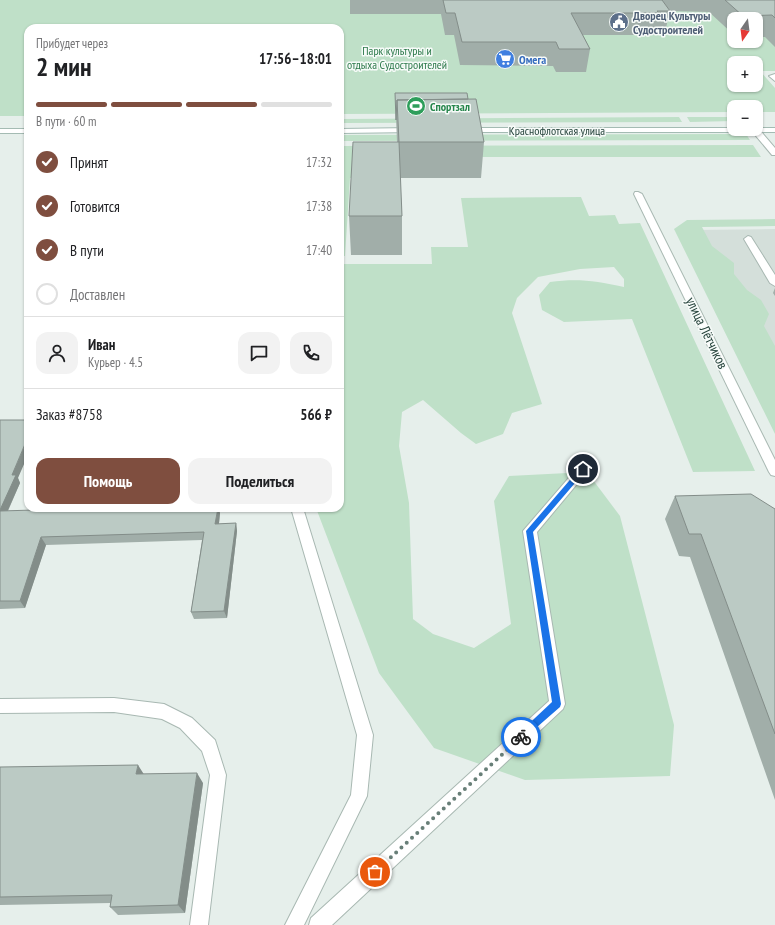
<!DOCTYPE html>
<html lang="ru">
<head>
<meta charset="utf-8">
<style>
  :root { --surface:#fff; --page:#f2f2f2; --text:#202124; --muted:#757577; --line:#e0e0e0; --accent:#7f4e3f }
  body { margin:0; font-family:"PT Sans Narrow",sans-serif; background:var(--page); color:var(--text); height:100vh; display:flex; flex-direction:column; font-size:15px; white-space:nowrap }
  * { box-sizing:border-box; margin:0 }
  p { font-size:13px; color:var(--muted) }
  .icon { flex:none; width:22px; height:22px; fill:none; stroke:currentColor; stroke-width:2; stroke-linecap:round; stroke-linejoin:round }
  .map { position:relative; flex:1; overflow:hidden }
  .details { position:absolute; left:24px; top:24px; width:320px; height:488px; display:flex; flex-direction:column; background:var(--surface); border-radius:12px; box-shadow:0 1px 3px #0004 }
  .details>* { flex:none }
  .needle { width:26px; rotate:194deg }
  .tools { position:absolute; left:727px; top:12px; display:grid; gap:8px }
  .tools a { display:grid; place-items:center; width:36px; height:36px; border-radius:8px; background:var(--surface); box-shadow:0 1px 3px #0004; font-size:20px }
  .pin { position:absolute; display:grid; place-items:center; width:34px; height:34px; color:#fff; margin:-17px; border:2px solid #fff; border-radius:50%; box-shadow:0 1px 4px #0007 }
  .courier { position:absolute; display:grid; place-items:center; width:40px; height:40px; margin:-20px; border:3px solid #1a73e8; border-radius:50%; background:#fff; color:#222; box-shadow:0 1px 5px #0007 }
  .head em { font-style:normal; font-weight:600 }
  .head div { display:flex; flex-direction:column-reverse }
  .head { display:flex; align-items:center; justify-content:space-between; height:68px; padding:0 12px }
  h1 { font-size:26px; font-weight:600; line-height:30px }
  .bar { display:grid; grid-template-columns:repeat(4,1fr); gap:6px 4px; align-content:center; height:48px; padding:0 12px }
  .bar i { height:5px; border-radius:3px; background:var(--line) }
  .bar .current { background:var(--accent) }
  .bar p { grid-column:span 4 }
  .line { display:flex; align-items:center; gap:10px; padding:0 12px; border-top:1px solid var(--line) }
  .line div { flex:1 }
  .round { display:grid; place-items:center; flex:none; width:42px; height:42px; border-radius:12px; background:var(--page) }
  ol { padding:0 12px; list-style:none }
  li { display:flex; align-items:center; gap:12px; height:44px }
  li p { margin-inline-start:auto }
  li .icon { padding:4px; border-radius:50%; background:var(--accent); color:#fff; stroke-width:4 }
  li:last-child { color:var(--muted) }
  li i { width:22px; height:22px; border:2px solid var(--line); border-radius:50% }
  .primary-button { display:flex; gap:8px; margin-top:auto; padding:8px 12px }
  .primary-button a { flex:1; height:46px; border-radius:12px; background:var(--accent); color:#fff; font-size:16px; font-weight:600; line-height:46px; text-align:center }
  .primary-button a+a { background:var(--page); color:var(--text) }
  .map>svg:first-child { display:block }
  .built { fill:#d4dfda }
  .green { fill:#bfe0c8; fill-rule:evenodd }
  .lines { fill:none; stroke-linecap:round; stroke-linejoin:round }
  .lane-casing { stroke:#a8b8b2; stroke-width:2 }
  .street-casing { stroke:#a8b8b2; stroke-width:2 }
  .secondary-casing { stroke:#a4bbb3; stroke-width:2 }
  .lane { fill:#fff; fill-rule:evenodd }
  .street { fill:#fff; fill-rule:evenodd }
  .secondary { fill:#fff; fill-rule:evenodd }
  .wall { fill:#a1aea9 }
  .shaded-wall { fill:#838d89 }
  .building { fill:#bbcac4; stroke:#838d89 }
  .route { fill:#1a73e8 }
  .done { stroke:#687f78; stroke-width:4; stroke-dasharray:0 7.2 }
  .labels { text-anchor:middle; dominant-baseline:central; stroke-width:3; stroke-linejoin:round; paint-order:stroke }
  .far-service-label { font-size:12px; font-weight:bold; fill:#4e5e75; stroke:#f7fbf9; text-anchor:start }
  .far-park-label { font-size:12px; fill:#2d7a4b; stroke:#f7fbf9 }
  .far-shop-label { font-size:12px; font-weight:bold; fill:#366cbe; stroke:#f7fbf9; text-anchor:start }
  .far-leisure-label { font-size:12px; font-weight:bold; fill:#27864d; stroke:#f7fbf9; text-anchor:start }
  .far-street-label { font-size:12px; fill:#24423a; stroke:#f7fbf9 }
  .street-label { font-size:14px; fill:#24423a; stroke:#f7fbf9 }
</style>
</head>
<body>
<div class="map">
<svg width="775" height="925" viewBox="0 0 775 925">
  <rect width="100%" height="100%" fill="#e6efeb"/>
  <path class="built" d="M775,229V372L694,230Z"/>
  <path class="green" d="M0,0H569L601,35H653L649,11L775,5V71H760L775,88V112H756V107H734V112L340,114V28H28V116H0ZM734,19H756V41H734ZM734,63H756V85H734Z
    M679,117L682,122L340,123V119Z
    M687,117H734V121L690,122Z
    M746,134L750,140L340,141V135Z
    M753,145L761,157H395V177L350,178L345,256H340V146Z
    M581,197L589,216L615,215L619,224L640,223L755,471L693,472L632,319L564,322L542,310L539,295L550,282C578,278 596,281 624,287V279L614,267L580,269L538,277L517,298L512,313L542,404L512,413L503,434L476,444L461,433L423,400L402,412L399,446L409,503L413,619L433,634L474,648L511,624L494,501L509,476L587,472L620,516L674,725L670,776L525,780L434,748L379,673L316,508H340V264H432L431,247H468L461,198Z
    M775,219V226L702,227L712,246L734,263V274L747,290L761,300L769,314L764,326L775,346V434L674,229L687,220Z"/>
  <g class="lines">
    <defs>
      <path id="lane" d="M775,74V81L769,76Z
        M758,128L775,148V155H772L751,130Z
        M748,236L751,237L775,275V286L770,283L744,239Z
        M583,465L587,466L589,469L587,472L537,532L565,704L563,709L332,925H309L311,918L549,701L523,531L579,466Z
        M291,508H303L373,735L367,796L304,925H285L351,795L357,735Z
        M114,698L164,704L192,718L215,740L226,775L208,925H190L210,775L202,751L180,728L162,719L114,712L0,713V699Z"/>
      <path id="street" d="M635,192H638L642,194L775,460V476L771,475L769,472L634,194Z"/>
      <path id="secondary" d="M413,128L417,130L416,132L340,133V129Z
        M464,128H775V132H467L463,130Z
        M0,129H28V133H0Z"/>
    </defs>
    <use href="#lane" class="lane-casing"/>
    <use href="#street" class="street-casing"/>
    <use href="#secondary" class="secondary-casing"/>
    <use href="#lane" class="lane"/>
    <use href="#street" class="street"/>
    <use href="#secondary" class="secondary"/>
  </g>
  <path class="wall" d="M350,0H775V47L765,37H756V19H734V35L709,12L670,11L665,32H655L654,35H583L590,49L586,72H556L553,66L460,65L454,35H445L441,14H350Z
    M395,93L468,99L484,142L481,178H400L402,216V255H351L349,216L397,142Z
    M775,288V296L773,293Z
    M0,420L18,478L20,483L8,511L220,513L219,524L236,523L237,531L227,618L194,619L191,612L202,540L46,545L25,608L0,609Z
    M675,496L775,509V800L690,557L679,556L665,519Z
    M0,767L144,774L203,783L185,913L118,915L110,907L111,903L0,905Z"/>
  <path class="shaded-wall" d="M28,437V455L18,478L20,483L4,519L0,512V510L12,475Z
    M218,508H219L220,513L218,532L215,524Z
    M236,523L237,531L227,618L224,611Z
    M41,537L46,545L25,608L20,601Z
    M138,765L145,776L136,774Z
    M197,773L203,783L185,913L178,905Z"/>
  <path class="building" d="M443,0H662L670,11H657L659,13H571L590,49H559L556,42H462L455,13H446Z
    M725,0H775V18L772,15L743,16Z
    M395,93H467L468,99L397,100L396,120Z
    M476,99L484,142H399L402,216H349L353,142H399L397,100Z
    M0,420H28V437L12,475H16L0,510Z
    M751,494L775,509V734L701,534H689L675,496Z
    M104,508H218L215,524L236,523L224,611L191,612L204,532L41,537L20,601H0V511Z
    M138,765L136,774L197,773L178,905L110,907L112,895L0,897V767Z"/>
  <path class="route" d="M581,467H586L587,469L533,532L561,704L560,707L521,741L518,740L517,737L518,734L552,702L526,531Z"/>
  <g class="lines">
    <path class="done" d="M375,872L521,737"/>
  </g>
  <defs>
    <symbol id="civic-disc" viewBox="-11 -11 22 22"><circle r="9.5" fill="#5c6f8a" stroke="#f7fbf9"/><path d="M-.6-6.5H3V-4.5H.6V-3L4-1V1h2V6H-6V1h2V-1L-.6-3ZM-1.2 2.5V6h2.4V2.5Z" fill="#fff"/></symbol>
    <symbol id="supermarket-disc" viewBox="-11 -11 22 22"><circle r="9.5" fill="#3f7fe0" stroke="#f7fbf9"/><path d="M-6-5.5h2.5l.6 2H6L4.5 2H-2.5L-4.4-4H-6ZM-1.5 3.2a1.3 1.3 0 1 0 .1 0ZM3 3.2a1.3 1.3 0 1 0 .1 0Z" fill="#fff"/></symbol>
    <symbol id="stadium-disc" viewBox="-11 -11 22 22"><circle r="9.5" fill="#2e9e5b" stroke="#f7fbf9"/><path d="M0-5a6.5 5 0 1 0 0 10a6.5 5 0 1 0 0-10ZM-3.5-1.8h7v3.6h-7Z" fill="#fff"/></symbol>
  </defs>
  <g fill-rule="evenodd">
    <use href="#civic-disc" x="608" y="11" width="22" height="22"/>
    <use href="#supermarket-disc" x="494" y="48" width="22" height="22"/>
    <use href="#stadium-disc" x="405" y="95" width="22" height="22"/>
  </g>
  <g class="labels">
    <g class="far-service-label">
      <text x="633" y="15">Дворец Культуры<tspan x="633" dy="14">Судостроителей</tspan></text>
    </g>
    <g class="far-park-label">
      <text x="397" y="50">Парк культуры и<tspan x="397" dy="14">отдыха Судостроителей</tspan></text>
    </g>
    <g class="far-shop-label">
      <text x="519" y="59">Омега</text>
    </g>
    <g class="far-leisure-label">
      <text x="430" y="106">Спортзал</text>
    </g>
    <g class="far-street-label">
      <text x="557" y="130">Краснофлотская улица</text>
    </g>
    <g class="street-label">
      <text transform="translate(707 333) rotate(64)">улица Лётчиков</text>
    </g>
  </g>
</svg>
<div class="tools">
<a><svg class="needle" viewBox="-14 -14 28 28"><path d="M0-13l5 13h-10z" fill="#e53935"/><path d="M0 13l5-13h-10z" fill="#757577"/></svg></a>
<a>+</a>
<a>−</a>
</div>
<div class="pin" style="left:375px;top:872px;background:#ea580c"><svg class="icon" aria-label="bag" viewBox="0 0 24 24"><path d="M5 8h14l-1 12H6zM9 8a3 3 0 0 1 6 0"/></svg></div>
<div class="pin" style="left:583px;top:469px;background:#1f2937"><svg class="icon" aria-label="home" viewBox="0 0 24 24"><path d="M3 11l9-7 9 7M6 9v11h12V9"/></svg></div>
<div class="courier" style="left:521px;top:737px"><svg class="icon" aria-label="bike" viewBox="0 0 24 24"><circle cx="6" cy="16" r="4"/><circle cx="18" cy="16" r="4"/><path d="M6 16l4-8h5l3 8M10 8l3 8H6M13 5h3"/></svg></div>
<section class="details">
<div class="head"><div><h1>2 мин</h1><p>Прибудет через</p></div><em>17:56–18:01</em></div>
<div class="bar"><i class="current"></i><i class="current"></i><i class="current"></i><i></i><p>В пути · 60 m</p></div>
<ol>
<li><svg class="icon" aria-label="check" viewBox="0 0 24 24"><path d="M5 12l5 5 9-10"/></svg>Принят<p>17:32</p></li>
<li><svg class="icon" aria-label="check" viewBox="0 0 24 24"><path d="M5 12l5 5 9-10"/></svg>Готовится<p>17:38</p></li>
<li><svg class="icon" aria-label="check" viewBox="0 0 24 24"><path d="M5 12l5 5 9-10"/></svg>В пути<p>17:40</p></li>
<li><i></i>Доставлен</li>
</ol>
<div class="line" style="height:72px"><a class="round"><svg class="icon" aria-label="person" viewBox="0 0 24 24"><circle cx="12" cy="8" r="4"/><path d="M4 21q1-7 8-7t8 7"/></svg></a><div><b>Иван</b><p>Курьер · 4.5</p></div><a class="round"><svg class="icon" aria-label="chat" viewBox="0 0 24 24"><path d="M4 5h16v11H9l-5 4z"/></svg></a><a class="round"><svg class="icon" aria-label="phone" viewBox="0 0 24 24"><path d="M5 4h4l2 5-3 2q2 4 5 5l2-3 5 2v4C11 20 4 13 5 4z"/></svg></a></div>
<div class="line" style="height:52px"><div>Заказ #8758</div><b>566 ₽</b></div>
<div class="primary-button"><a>Помощь</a><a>Поделиться</a></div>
</section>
</div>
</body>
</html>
